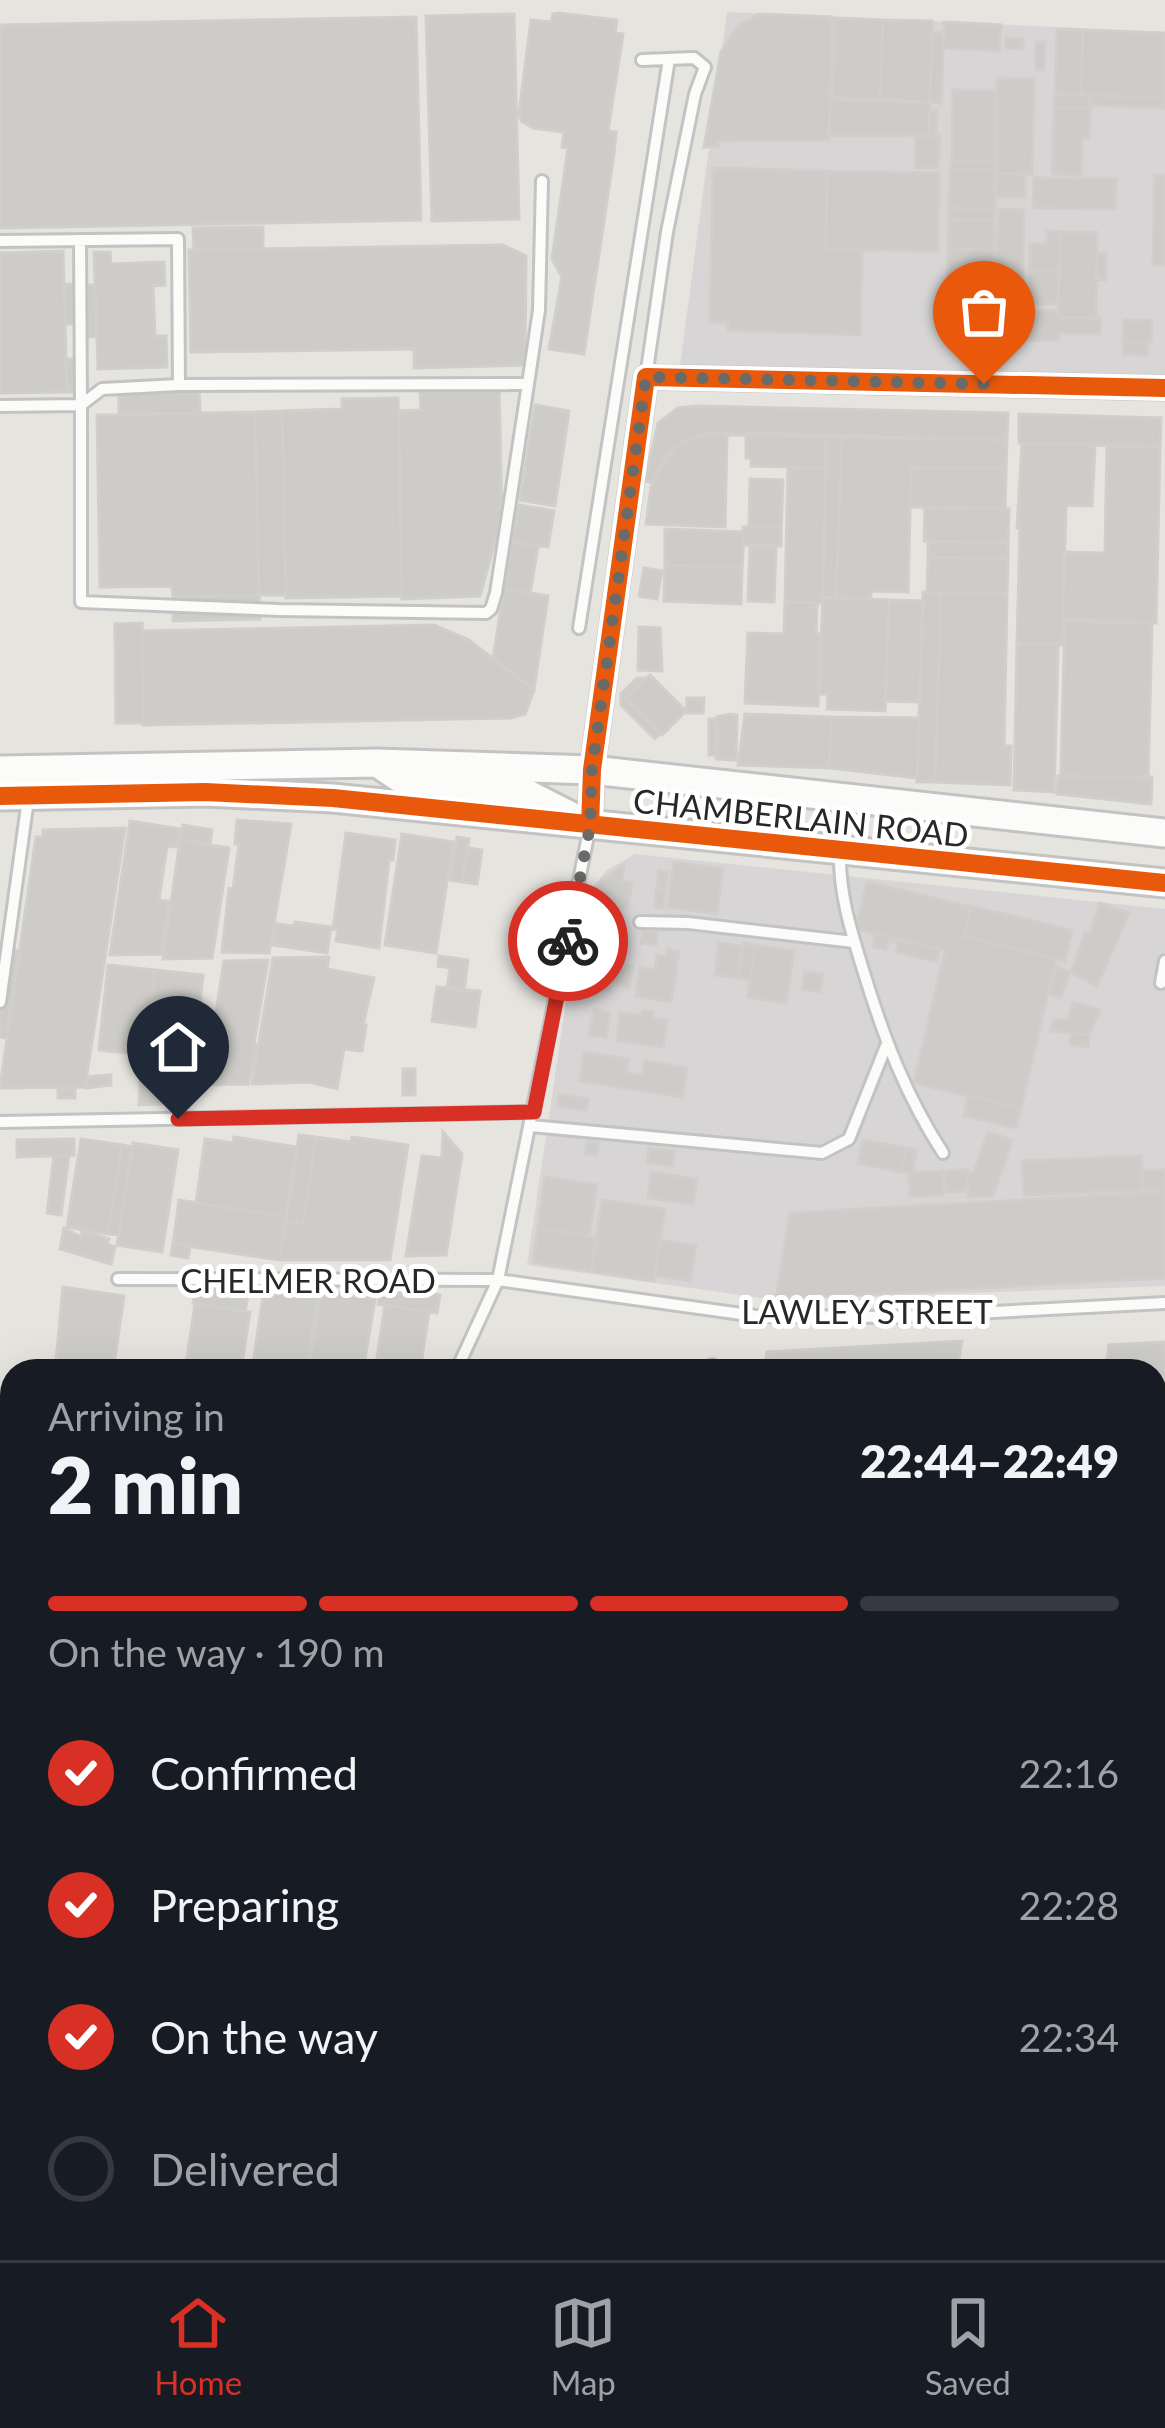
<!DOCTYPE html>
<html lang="en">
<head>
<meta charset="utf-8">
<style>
  :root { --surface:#171b24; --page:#20242c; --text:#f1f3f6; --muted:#9ea1a6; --line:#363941; --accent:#d93025 }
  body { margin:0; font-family:Lato,sans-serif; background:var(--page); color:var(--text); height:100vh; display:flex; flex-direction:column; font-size:45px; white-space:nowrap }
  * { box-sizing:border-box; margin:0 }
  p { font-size:39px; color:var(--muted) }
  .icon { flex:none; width:66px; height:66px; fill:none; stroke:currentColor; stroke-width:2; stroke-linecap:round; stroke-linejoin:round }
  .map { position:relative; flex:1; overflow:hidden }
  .sheet { position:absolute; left:0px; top:1359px; width:1167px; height:903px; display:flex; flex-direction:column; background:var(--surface); border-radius:36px 36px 0 0; box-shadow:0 12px 48px #0002 }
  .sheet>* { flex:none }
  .pin { position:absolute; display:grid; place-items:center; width:102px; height:102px; color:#fff; margin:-123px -51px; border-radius:50% 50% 50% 0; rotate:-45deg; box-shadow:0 0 12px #0007 }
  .pin .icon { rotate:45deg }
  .courier { position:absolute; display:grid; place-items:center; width:120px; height:120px; margin:-60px; border:9px solid #d93025; border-radius:50%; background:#fff; color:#222; box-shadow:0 3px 15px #0007 }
  .overview em { font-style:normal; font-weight:800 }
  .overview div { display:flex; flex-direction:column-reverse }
  .overview { display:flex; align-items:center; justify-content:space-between; height:204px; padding:0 48px }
  h1 { font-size:78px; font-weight:800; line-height:90px }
  .bar { display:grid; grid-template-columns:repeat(4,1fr); gap:18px 12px; align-content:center; height:144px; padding:0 48px }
  .bar i { height:15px; border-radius:9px; background:var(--line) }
  .bar .selected { background:var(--accent) }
  .bar p { grid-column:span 4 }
  ol { padding:0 48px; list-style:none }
  li { display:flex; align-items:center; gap:36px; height:132px }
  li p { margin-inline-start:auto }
  li .icon { padding:12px; border-radius:50%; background:var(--accent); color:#fff; stroke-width:4 }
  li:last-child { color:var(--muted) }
  li i { width:66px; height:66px; border:6px solid var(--line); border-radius:50% }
  .tabs { display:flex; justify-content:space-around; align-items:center; height:168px; border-top:3px solid var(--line); background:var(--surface); font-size:33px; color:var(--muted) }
  .tabs a { display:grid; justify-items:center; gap:6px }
  .tabs .selected { color:var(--accent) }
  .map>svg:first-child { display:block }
  .industrial { fill:#d7d5d6 }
  .education { fill:#e0dcce }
  .building { fill:#cdccc8; stroke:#d1cfcb; stroke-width:3 }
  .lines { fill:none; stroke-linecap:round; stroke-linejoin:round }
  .lane-casing { stroke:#c4c3c4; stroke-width:16 }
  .street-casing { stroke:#c4c3c4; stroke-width:27 }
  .secondary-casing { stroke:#c4c3c4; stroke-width:33 }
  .lane { stroke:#fbfbfa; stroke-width:10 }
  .street { stroke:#fbfbfa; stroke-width:21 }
  .secondary { stroke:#fbfbfa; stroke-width:27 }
  .cycleway-casing { stroke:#fff; stroke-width:26 }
  .cycleway { stroke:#e8590c; stroke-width:18 }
  .done { stroke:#6a6a68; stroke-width:12; stroke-dasharray:0 21.6 }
  .route { stroke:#d93025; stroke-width:15 }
  .labels { text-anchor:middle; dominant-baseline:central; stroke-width:10; stroke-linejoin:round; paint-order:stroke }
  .street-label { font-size:33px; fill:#282828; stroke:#fff }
</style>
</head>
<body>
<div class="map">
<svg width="1165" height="2260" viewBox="0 0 1165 2260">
  <rect width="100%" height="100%" fill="#e6e4df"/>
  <path class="industrial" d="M727,12L1165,32V376L680,366Z
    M635,854L1165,909V1286L776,1300L527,1265L581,901L606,871Z"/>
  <path class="education" d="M1155,2044L1165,2046V2244L1160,2260H998L965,2250H1155Z"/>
  <path class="building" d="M558,13L617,20L615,33L623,34L608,131L616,132L614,154L584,354L549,349L562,277L552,259L568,148L562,147L564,132L533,128L521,121L519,114L531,20L551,22L553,14Z
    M514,14L519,219L432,221L426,16Z
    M759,14L832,17L829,140L718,141V146L704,147L721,52L738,26Z
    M416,17L421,220L0,228V25Z
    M835,18L883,20L880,101L833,99Z
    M883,20L932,21L930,102L880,101Z
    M944,22L1001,25L999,51L943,48Z
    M1057,29L1083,30L1081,95L1055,94Z
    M1083,30L1165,33V98L1081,95Z
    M932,32L944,33L941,103L930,102Z
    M1006,38L1023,39V49L1006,48Z
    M1036,42H1045L1044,70H1036Z
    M997,78L1034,79L1032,174L995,173Z
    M953,90L997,91L996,161L952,160Z
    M1055,94L1090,95V108L1054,107Z
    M1090,95L1165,98V108L1090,105Z
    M830,98L930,102L929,135L829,136Z
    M1054,107L1090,108L1089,138H1082L1081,175L1052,174Z
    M930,110H937L936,136L929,135Z
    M916,136H940L938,168H916Z
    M952,160L996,161V170L951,169Z
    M713,168L827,171L826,249L862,250L860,335L728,330V322H710Z
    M950,169L996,170L995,209L949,208Z
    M827,171L939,173L938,251L826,249Z
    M995,173L1025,174V197H995Z
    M1155,175H1165V265H1153Z
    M1034,178L1116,179L1115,209L1033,208Z
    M949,208L995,209L994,221L949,220Z
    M999,209L1024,210L1022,304L993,303Z
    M949,220L994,221V250L948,249Z
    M263,227V249L194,250L193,228Z
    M1047,231L1060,232L1059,272L1030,271V243L1047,244Z
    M1060,232H1097L1096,318L1058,317Z
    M503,245L526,256L525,365L414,368V349L191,352L189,250Z
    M948,249L994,250L993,277L948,275Z
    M63,251L67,392L0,393V253Z
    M94,252H110L111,264L164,262L165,285L153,286L155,336H166L167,367L98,369Z
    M1097,253H1106V280L1096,279Z
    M1030,271L1059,272L1058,304H1029Z
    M948,275L993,277V304L947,303Z
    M65,284H74V324H65Z
    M87,285H95L97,336L89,337Z
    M947,303H992L991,339L946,338Z
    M992,307L1021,308L1020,340L991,339Z
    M1021,310L1058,311V317L1100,318V334L1058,333V341L1020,340Z
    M1124,320H1152L1151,343L1123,342Z
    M1123,342L1147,343V355L1123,354Z
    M66,359H78L79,392H67Z
    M499,386L502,516L480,596L402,599L399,411L421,410L420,388Z
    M199,387L200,413L119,414V388Z
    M398,398L402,596L286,598L282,411L342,409V399Z
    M535,405L569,411L555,506L520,500Z
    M696,406L1008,413L1007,440L703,434L674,448L652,483L645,481L658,423L678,408Z
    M282,411L286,595H259L255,412Z
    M255,412L259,595L173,597L172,586L100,587L97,415Z
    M1019,414L1161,418L1160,447L1019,443Z
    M716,432L727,433L725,527L646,524L651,487L665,457L683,441Z
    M746,433L826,435V468L751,466V458H746Z
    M826,435L842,436L836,598L823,597Z
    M842,436L1007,440L1006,469L911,467L908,592L871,591V599L836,598Z
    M1022,443L1095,445L1092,506L1066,505L1062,645L1017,644L1020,528H1017Z
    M1107,445L1160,447L1156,623L1063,619L1064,552L1105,553Z
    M788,467L826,468L822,603L785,602Z
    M911,467L1006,469L1005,509L910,507Z
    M750,479L783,480L781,528L749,527Z
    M519,505L554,511L548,547L513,541Z
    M925,507L1009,509L1008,543L924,541Z
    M743,527L781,528V546L743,545Z
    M665,529L744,532L742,568L665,565Z
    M928,541L1008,543V559L928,557Z
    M512,542L538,546L530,594L504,589Z
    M750,547L776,548L774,602L748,601Z
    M928,557L1008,559L1007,594L927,592Z
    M665,565L742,568L741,604L664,601Z
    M644,568L662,571L657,599L639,596Z
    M504,589L548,596L534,690L493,658Z
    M923,592L941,593L935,782H917Z
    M941,593L1007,594L1004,746H1011L1010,785L935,782Z
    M259,595L260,619L173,621V597Z
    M823,597L889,600L885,711L827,709L828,694H819Z
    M889,600L923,601L920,702L885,701Z
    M785,602L817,603L816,634H821L818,706L745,703L748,633L784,634Z
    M1065,621L1152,624L1148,778L1061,776Z
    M142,623L143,723H116L115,624Z
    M434,625L469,640L534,690L525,714L511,718L143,725L142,631Z
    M639,627L660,628L662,671L638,670Z
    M1017,644L1058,645L1054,792L1014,790Z
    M650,675L686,711L662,735L626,698Z
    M637,678H646L626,698L661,733L655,739L621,705V694Z
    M687,698H704L703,713H686Z
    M730,714L737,715L736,760L716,759L717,717Z
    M745,714L831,717L829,768L738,765Z
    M831,717L919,718L917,778L829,768Z
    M709,719H717V755H709Z
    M1058,776L1152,777L1151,804L1057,794Z
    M237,820L291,824L269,953L222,952L229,888L233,889L239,844H235Z
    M130,821L180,829L177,847L167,846L159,900L169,901L161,954L110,955Z
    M183,825L212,830L210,844L180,840Z
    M125,828L85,1087L0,1088L36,837H43V830Z
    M346,833L395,840L393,860H389L379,948L336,941L338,930L333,929Z
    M402,834L453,842L436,953L385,945Z
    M457,837L469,839L462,882L450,880Z
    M180,840L229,848L212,958L163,959Z
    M468,848L482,850L477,884L462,882Z
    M674,862L723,869L717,914L667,907Z
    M624,865L622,881L632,883L628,909L618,908L616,918L586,913L601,881Z
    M659,871L668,872L665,889L657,888Z
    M867,882L971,907L964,937L1056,959L1021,1109L914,1083L945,950L856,929Z
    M656,890L665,891L663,908L655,907Z
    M1100,903L1129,913L1097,986L1071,973L1085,932L1090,933Z
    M971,906L1072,930L1065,961L964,937Z
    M295,922L331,927L327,953L273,945L277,924L294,926Z
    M643,931L657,932L656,945L642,943Z
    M576,934L617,940L614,963L632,966L629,987L611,984L610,991L596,989L597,981L570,977Z
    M875,934L940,949L937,962L896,952L898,943L889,941L886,950L873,947Z
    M719,943L742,946L738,978L715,975Z
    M743,943L755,945L750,980L738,978Z
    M755,945L794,951L786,1003L748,997Z
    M0,947L19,951L6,1038L0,1037Z
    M667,949L679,952L671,1002L636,996L640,967L655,970L657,955L666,957Z
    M439,956L468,960L464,991L447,989L450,968L438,966Z
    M329,957L327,969L374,978L363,1025H366L362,1051L344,1049L337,1089L309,1082L252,1084L273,958Z
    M268,960L254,1044L258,1045L248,1084L205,1085L224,961Z
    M108,965L155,970L147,1055L99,1050Z
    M1056,967L1070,972L1061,998L1049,994Z
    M155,970L203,975L194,1060L147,1055Z
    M805,971L823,974L820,992L802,989Z
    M437,987L480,991L475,1027L432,1021Z
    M1073,1002L1100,1010L1089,1035L1050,1031L1054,1019L1068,1020Z
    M594,1009L610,1012L606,1038L589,1035Z
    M643,1011L653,1012L652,1018L667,1020L663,1047L617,1041L620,1013L642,1015Z
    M1071,1033L1089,1035L1088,1047L1070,1045Z
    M584,1052L629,1059L626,1073L642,1075L645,1061L687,1068L682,1097L580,1081Z
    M147,1055L194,1060L193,1074L163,1071L156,1074L153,1089L163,1090L161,1104L139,1105L141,1064Z
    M403,1069H415V1095H403Z
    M111,1075V1085L86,1088L87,1077Z
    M58,1089H75V1098H58Z
    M559,1095L588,1099L586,1110L557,1106Z
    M968,1096L1021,1109L1016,1128L964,1116Z
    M443,1132L462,1154L446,1255L406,1256L422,1156L442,1158Z
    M988,1132L1012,1140L993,1196L968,1197L967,1172H974Z
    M299,1135L316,1137L303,1224L286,1221Z
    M234,1137L297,1147L286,1217L196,1203L205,1139L233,1143Z
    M316,1137L351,1142L352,1137L408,1145L390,1260H280L286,1221L303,1224Z
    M74,1139V1155L17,1157V1140Z
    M81,1139L122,1145L108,1234L67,1227Z
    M863,1140L906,1148L901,1172L858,1163Z
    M587,1141L598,1143L597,1155L585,1154Z
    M133,1143L178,1150L162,1252L117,1245Z
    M122,1145L132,1147L119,1235L108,1234Z
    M649,1148L674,1151L672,1166L647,1163Z
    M906,1148L917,1150L912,1174L901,1172Z
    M69,1155L61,1215L47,1213L54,1156Z
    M1141,1156L1142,1190L1024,1195L1022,1161Z
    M967,1170L968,1191L946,1192L945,1171Z
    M1165,1170V1189L1142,1190V1171Z
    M942,1171L943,1195L910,1197L909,1173Z
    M651,1172L697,1179L693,1204L648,1198Z
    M545,1177L597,1185L589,1236L538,1228Z
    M1165,1192V1278L776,1299L790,1213Z
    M179,1200L286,1217L280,1260L173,1244Z
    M602,1200L665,1209L654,1281L591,1271Z
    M64,1228L81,1237L82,1231L109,1239L107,1244L115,1247L111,1264L60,1249Z
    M538,1228L597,1237L591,1271L533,1262Z
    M660,1240L696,1245L690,1281L655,1275Z
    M173,1244L190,1246L188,1258L171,1255Z
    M381,1286L440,1295L437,1313L378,1304Z
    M63,1287L124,1296L113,1371H55Z
    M195,1289H249L245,1312L193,1303Z
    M264,1289L317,1298L306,1371H252Z
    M321,1290L375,1299L363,1371H309Z
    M195,1304L250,1312L241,1371H185Z
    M385,1305L429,1312L421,1365L377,1358Z
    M962,1341L957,1371H764L767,1352Z
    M1165,1342V1384L1155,1441V1371H1105L1109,1345Z
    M1039,1361L1103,1371H1038Z
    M377,1364L420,1371H376Z
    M986,1364L1028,1371H983Z
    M0,1419L12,1421V1538L0,1536Z
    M0,1594H12V1802L0,1803Z
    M1165,1722V1811L1155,1812V1723Z
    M12,1802V1835H0V1803Z
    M1165,1836V1925L1155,1926V1837Z
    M4,1879L12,1882V1909L0,1904Z
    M1165,1925V1979L1155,1975V1926Z
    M0,1944L12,1946V1972L0,1969Z
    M0,2011L12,2012V2036L0,2035Z
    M25,2250L58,2260H21Z
    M114,2250H143L141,2260L112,2258Z
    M188,2250H193L225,2260H185Z
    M298,2250H321L318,2260H295Z
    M333,2250H362L360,2260H331Z
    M528,2250H555L552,2260L526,2256Z
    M649,2250H655L681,2257L646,2260Z
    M766,2250H797L794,2260H763Z
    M823,2250H831L851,2256L850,2260H820Z"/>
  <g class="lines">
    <defs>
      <path id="lane" d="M642,60L694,58L705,67L695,94L667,232L646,377
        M80,240L81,405
        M0,241L178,239L179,385L528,384L539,310L542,181
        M81,405L102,389L179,385
        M0,406L81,405V602L279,610L486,613L491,609L496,593L528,384
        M579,628L669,59
        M840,854C839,895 852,934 864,973C884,1038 906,1096 943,1153
        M640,922L688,923L854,942
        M1161,983L1165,961
        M0,1002L28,799
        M0,1122L534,1112
        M531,1126L822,1153L849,1139L886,1046
        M118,1279L498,1280L756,1316L897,1317L1165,1303
        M456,1371L498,1280L590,826
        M711,1371L712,1365
        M0,1570H12
        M1155,1623L1165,1586
        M1155,1709L1165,1708
        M1155,1825H1165
        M1155,1937H1165
        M1155,2240L1165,2244
        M481,2250L516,2260
        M1093,2260L1112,2250"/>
      <path id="street" d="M590,826L592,770L646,377L1165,388
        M0,2110L12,2111
        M921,2250L954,2260
        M0,2257L12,2214
        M271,2260L274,2250
        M597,2260L600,2250
        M722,2260L725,2250
        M901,2260L904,2250"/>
      <path id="secondary" d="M377,763L407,783L526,793L581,821
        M0,770L377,763L592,770L1165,833
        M0,796L205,792L333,798L1165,883"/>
    </defs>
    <use href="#lane" class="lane-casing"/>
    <use href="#street" class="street-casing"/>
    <use href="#secondary" class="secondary-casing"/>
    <use href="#lane" class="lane"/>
    <use href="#street" class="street"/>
    <use href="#secondary" class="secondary"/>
    <defs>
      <path id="cycleway" d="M0,796L205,792L333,798L1165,883
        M590,826L592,770L646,377L1165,388"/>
    </defs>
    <use href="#cycleway" class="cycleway-casing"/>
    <use href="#cycleway" class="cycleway"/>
  </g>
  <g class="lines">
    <path class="done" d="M568,941L590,826L592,770L646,377L984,384"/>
    <path class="route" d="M178,1119L534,1112L568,941"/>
  </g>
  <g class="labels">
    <g class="street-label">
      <text transform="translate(801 817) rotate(6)">CHAMBERLAIN ROAD</text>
      <text x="308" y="1280">CHELMER ROAD</text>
      <text x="867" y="1311">LAWLEY STREET</text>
    </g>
  </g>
</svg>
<div class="pin" style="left:984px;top:384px;background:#ea580c"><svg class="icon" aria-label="bag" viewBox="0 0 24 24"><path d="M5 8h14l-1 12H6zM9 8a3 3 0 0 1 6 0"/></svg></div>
<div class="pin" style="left:178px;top:1119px;background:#1f2937"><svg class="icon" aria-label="home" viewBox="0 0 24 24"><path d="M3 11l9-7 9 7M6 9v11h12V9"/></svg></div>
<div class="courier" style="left:568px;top:941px"><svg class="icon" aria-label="bike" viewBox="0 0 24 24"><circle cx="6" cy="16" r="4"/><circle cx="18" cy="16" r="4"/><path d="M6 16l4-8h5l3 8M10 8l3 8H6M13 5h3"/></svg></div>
<section class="sheet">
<div class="overview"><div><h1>2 min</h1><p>Arriving in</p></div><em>22:44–22:49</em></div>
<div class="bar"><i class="selected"></i><i class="selected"></i><i class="selected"></i><i></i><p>On the way · 190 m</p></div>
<ol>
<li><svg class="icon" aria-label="check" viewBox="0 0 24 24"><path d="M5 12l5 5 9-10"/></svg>Confirmed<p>22:16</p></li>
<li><svg class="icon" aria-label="check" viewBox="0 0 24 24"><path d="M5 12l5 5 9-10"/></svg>Preparing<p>22:28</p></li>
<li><svg class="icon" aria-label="check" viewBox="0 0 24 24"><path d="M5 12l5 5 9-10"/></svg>On the way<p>22:34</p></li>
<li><i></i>Delivered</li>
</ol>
</section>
</div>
<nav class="tabs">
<a class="selected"><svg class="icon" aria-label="home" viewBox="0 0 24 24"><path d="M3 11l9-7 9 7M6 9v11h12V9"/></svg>Home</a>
<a><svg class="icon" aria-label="map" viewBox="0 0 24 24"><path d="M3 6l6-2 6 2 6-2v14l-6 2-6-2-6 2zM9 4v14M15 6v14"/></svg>Map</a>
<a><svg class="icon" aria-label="saved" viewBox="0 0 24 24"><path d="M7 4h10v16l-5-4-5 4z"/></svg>Saved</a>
</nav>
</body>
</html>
